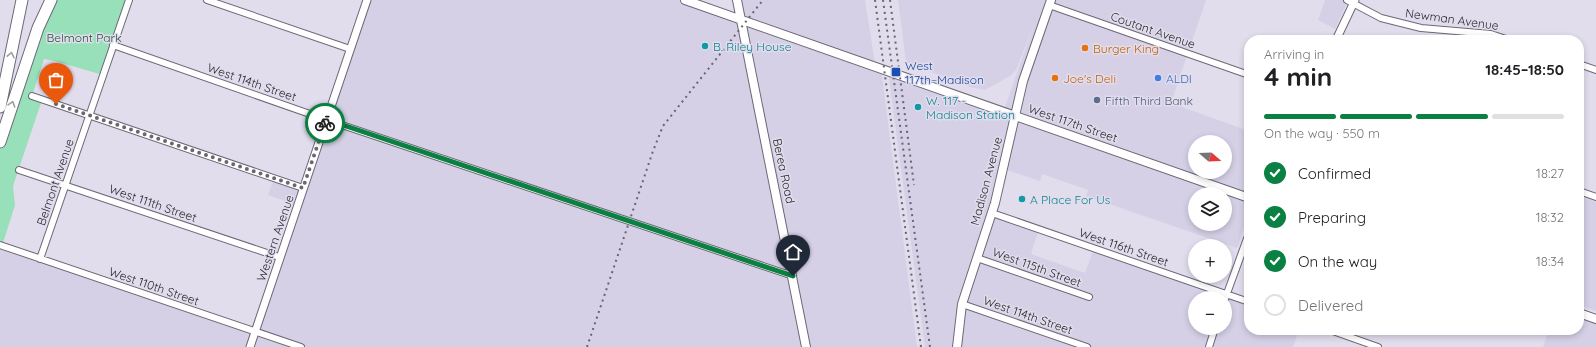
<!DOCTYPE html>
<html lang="en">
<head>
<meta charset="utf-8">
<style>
  :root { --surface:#fff; --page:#f6f6f6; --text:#202124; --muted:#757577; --line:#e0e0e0; --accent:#0b8043 }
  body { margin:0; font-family:Quicksand,sans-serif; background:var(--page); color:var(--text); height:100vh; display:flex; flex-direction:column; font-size:15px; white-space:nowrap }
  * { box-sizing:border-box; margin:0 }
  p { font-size:13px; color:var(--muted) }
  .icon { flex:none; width:22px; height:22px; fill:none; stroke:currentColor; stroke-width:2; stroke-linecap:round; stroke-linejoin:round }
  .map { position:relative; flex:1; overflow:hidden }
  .details { position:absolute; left:1244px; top:35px; width:340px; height:300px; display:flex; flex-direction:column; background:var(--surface); border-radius:16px; box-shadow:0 2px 6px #0003 }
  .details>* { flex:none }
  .needle { width:26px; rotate:109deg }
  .fabs { position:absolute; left:1188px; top:135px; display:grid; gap:8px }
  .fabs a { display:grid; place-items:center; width:44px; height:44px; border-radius:50%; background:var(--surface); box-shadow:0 2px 6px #0003; font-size:20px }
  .pin { position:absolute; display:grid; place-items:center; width:34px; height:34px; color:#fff; margin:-41px -17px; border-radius:50% 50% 50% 0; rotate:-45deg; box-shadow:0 0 4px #0007 }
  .pin .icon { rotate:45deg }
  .courier { position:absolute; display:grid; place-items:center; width:40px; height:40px; margin:-20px; border:3px solid #0b8043; border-radius:50%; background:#fff; color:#222; box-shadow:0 1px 5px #0007 }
  .summary em { font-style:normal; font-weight:700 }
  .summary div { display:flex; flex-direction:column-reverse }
  .summary { display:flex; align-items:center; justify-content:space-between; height:68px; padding:0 20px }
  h1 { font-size:26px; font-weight:700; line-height:30px }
  .bar { display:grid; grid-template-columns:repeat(4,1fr); gap:6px 4px; align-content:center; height:48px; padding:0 20px }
  .bar i { height:5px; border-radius:3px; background:var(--line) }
  .bar .on { background:var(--accent) }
  .bar p { grid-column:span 4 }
  ol { padding:0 20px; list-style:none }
  li { display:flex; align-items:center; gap:12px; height:44px }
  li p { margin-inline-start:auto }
  li .icon { padding:4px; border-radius:50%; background:var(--accent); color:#fff; stroke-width:4 }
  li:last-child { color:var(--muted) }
  li i { width:22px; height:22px; border:2px solid var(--line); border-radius:50% }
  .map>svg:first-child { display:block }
  .built { fill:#d5d0e6; fill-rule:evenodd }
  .green { fill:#97e0b9 }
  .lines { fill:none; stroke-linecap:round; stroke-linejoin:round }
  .minor-casing { stroke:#6c6876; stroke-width:8 }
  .tertiary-casing { stroke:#6c6876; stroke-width:9 }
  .secondary-casing { stroke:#6c6876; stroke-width:10 }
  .motorway-casing { stroke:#6c6876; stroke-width:13 }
  .minor { stroke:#fff; stroke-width:6 }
  .tertiary { stroke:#fff; stroke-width:7 }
  .secondary { stroke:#fff; stroke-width:8 }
  .motorway { stroke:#fff; stroke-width:11 }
  .rail { stroke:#68656e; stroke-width:2; stroke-dasharray:2 4; stroke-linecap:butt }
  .oneway { stroke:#9f9ea0 }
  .done { stroke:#6a6770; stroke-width:4; stroke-dasharray:0 7.2 }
  .route { stroke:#0b8043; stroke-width:5 }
  .culture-dot { fill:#0f9aa8; stroke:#e2dded; stroke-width:1.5 }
  .food-dot { fill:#e8710a; stroke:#e2dded; stroke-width:1.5 }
  .transit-dot { fill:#1a4fb4; stroke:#e2dded; stroke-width:1.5 }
  .shop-dot { fill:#3f7fe0; stroke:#e2dded; stroke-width:1.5 }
  .service-dot { fill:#5c6f8a; stroke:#e2dded; stroke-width:1.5 }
  .labels { text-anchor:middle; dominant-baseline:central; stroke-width:3; stroke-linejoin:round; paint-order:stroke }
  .street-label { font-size:12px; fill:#29272d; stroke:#e2dded }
  .park-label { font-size:12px; fill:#214e38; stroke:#e2dded }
  .culture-label { font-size:12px; fill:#0d838f; stroke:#e2dded; text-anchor:start }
  .food-label { font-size:12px; fill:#c56008; stroke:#e2dded; text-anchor:start }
  .transit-label { font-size:12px; fill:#164399; stroke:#e2dded; text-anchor:start }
  .shop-label { font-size:12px; fill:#366cbe; stroke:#e2dded; text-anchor:start }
  .service-label { font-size:12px; fill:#4e5e75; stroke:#e2dded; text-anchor:start }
</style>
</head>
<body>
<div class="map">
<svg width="1596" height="347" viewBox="0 0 1596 347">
  <rect width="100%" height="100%" fill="#e2dded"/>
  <path class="built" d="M367,0H685L881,68L917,347H0V245L255,331L297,205L268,195L274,178L303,188Z
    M740,0H865L875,64L742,17Z
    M898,0H1206L1171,103L1246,130L1249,122V213L1237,248L1086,196L1088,190L1042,174L1040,181L1003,169L992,213L1039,229L1031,254L1085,273L1094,248L1249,302V330H1299L1293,347H925L888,71L1004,110L1034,24L1016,70L1010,76L985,90L970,87L906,62ZM1195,142H1225V172H1195ZM1195,194H1225V224H1195ZM1195,298H1225V328H1195Z
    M1325,0H1342L1347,3L1335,29L1318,20Z
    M1579,196L1596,202V311L1579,305Z
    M1579,313L1596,319V347H1543L1549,330H1579Z"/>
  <path class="green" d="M51,0H129L103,75L55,61L44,59L32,96L42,100L13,186L15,205L2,246L0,245V142Z"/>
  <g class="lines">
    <defs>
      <path id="minor" d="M207,0L350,49
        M1347,0L1381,18L1421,28L1491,34L1509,40
        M1049,5L1249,75
        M113,45L327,120L793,276
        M1579,64L1596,70
        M32,96L303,188
        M19,170L279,257
        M1579,191L1596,197
        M992,213L1249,302
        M0,245L301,347
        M977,258L1089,297
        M40,259L129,0
        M1225,299L1249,233
        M962,304L1087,347
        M1330,330L1378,347
        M1209,347L1215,328"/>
      <path id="tertiary" d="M1336,40L1355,0
        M250,347L367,0"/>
      <path id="secondary" d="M685,0L1249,198
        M737,0L806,347
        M1579,313L1596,319
        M957,347L962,304L995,203L1023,81L1051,0"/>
      <path id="motorway" d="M0,107L22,0
        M0,142L38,28L51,0"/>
    </defs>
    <use href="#minor" class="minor-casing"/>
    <use href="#tertiary" class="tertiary-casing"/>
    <use href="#secondary" class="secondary-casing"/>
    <use href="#motorway" class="motorway-casing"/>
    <use href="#minor" class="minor"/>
    <use href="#tertiary" class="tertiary"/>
    <use href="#secondary" class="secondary"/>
    <use href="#motorway" class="motorway"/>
    <path class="rail" d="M875,0L921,347
      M883,0L930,347
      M890,0L914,185
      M587,347L653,151L663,126L763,0"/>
  </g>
  <defs><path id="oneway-chevron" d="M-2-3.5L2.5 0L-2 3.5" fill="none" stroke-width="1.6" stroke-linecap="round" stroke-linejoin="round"/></defs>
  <g class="oneway">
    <use href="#oneway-chevron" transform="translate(11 55) rotate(-78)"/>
    <use href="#oneway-chevron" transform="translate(12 104) rotate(-72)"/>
  </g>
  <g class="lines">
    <path class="done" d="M56,104L303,188L325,123"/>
    <path class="route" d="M325,123L327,120L334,122L793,276"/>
  </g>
  <g class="culture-dot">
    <circle cx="705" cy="46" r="4"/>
    <circle cx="918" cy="107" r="4"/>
    <circle cx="1022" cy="199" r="4"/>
  </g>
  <g class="food-dot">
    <circle cx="1085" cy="48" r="4"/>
    <circle cx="1055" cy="78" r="4"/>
  </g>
  <rect class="transit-dot" x="891" y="67" width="10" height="10" rx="2"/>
  <circle class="shop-dot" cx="1158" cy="78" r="4"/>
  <circle class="service-dot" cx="1097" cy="100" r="4"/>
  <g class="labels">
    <g class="street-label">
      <text transform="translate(1452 19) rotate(8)">Newman Avenue</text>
      <text transform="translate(1153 30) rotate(19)">Coutant Avenue</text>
      <text transform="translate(252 82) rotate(19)">West 114th Street</text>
      <text transform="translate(1073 123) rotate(19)">West 117th Street</text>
      <text transform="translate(784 171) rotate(78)">Berea Road</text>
      <text transform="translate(986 181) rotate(-75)">Madison Avenue</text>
      <text transform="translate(55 182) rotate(-71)">Belmont Avenue</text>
      <text transform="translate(153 203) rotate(19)">West 111th Street</text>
      <text transform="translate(275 238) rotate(-71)">Western Avenue</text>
      <text transform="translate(1124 247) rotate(19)">West 116th Street</text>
      <text transform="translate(1037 267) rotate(20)">West 115th Street</text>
      <text transform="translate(154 286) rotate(19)">West 110th Street</text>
      <text transform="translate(1028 315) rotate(19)">West 114th Street</text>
    </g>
    <g class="park-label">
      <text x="84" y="37">Belmont Park</text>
    </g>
    <g class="culture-label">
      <text x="713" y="46">B. Riley House</text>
      <text x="926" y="100">W. 117 -<tspan x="926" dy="14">Madison Station</tspan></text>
      <text x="1030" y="199">A Place For Us</text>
    </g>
    <g class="food-label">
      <text x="1093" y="48">Burger King</text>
      <text x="1063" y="78">Joe's Deli</text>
    </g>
    <g class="transit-label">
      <text x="905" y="65">West<tspan x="905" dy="14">117th–Madison</tspan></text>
    </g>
    <g class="shop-label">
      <text x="1166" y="78">ALDI</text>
    </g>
    <g class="service-label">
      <text x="1105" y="100">Fifth Third Bank</text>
    </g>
  </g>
</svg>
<div class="fabs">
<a><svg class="needle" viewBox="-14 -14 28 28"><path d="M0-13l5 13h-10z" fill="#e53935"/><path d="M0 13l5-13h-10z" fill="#757577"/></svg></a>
<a><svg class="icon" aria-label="layers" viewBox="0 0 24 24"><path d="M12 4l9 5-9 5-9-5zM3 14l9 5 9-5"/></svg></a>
<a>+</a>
<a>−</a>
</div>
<div class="pin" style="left:56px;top:104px;background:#ea580c"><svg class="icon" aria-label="bag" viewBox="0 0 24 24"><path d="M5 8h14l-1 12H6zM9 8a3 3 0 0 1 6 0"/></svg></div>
<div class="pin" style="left:793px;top:276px;background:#1f2937"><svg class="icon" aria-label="home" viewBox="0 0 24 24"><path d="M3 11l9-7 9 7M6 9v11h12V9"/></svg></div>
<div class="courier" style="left:325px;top:123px"><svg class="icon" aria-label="bike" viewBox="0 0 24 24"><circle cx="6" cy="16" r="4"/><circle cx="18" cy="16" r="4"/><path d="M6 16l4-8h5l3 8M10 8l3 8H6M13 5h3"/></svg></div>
<section class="details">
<div class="summary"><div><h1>4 min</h1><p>Arriving in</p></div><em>18:45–18:50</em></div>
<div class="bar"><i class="on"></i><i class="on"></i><i class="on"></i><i></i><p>On the way · 550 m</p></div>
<ol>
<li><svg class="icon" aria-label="check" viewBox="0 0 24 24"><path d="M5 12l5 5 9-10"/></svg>Confirmed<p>18:27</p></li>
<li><svg class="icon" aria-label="check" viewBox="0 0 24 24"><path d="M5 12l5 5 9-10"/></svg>Preparing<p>18:32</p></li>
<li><svg class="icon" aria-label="check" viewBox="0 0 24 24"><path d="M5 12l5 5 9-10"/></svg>On the way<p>18:34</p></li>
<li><i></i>Delivered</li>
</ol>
</section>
</div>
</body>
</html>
